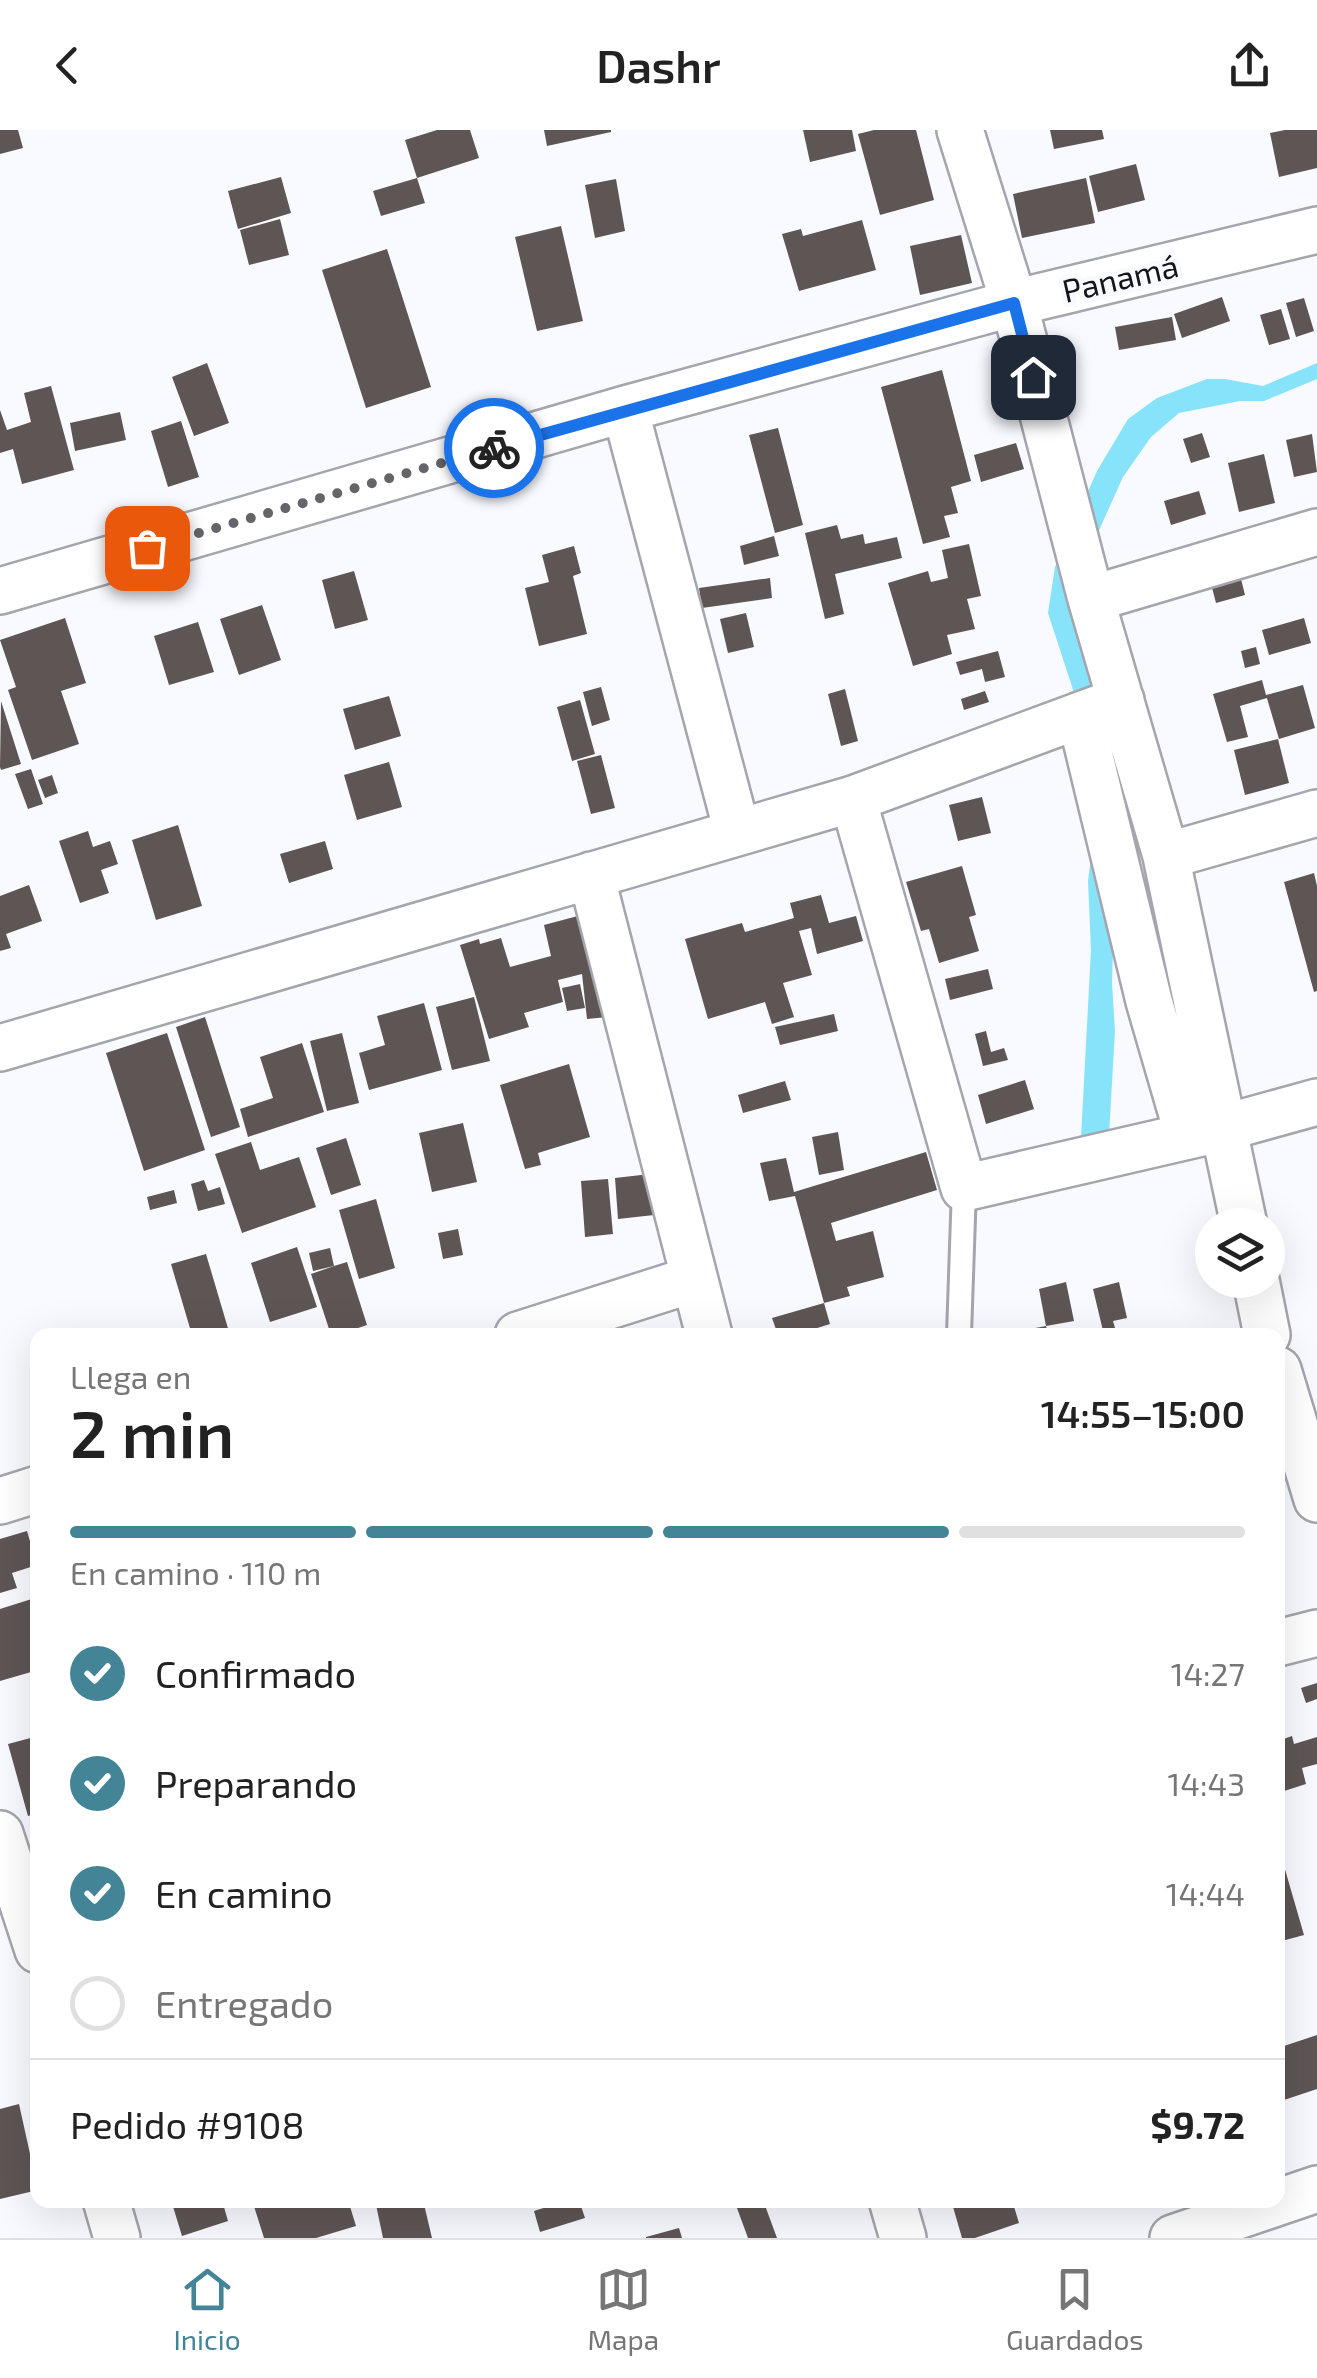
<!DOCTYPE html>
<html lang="es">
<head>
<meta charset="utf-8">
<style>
  :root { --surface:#fff; --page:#f2f2f2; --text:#222; --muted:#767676; --line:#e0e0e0; --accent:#438597 }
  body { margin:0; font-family:"Exo 2",sans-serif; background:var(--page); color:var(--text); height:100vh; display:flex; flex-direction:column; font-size:38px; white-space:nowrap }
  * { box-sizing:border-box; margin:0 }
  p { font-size:32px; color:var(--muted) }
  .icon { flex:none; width:55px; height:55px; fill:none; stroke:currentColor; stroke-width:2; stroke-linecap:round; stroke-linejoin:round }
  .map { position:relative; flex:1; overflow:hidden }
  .side { position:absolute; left:30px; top:1198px; width:1255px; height:880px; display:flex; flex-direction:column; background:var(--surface); border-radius:20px; box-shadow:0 10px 40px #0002 }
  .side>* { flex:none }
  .buttons { position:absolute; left:1195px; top:1078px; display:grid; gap:20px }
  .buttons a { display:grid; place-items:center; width:90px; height:90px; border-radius:50%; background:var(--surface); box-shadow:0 10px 40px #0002; font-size:50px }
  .pin { position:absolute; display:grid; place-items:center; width:85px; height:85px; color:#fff; margin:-42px; border-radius:20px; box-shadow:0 5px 15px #0006 }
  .courier { position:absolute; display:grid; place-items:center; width:100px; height:100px; margin:-50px; border:8px solid #1a73e8; border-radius:50%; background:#fff; color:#222; box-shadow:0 2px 12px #0007 }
  .overview em { font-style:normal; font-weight:600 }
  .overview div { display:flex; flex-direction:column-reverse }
  .overview { display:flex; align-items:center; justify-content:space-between; height:170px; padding:0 40px }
  h1 { font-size:65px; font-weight:600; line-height:75px }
  .bar { display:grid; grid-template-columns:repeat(4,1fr); gap:15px 10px; align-content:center; height:120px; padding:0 40px }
  .bar i { height:12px; border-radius:8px; background:var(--line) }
  .bar .current { background:var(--accent) }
  .bar p { grid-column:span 4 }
  .line { display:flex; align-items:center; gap:25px; padding:0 40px; border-top:2px solid var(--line) }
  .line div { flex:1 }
  ol { padding:0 40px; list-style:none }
  li { display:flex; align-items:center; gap:30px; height:110px }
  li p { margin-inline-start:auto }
  li .icon { padding:10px; border-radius:50%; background:var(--accent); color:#fff; stroke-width:4 }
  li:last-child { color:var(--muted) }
  li i { width:55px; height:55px; border:5px solid var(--line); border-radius:50% }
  header { display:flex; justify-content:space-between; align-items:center; height:130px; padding:0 40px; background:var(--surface); font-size:45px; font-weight:600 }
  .tab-bar { display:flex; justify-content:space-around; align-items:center; height:140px; border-top:2px solid var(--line); background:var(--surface); font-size:28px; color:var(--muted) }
  .tab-bar a { display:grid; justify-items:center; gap:5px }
  .tab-bar .current { color:var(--accent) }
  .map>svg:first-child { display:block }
  .water { fill:#87e3fa }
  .building { fill:#5e5655 }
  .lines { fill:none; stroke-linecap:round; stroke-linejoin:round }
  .lane-casing { stroke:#a4a5ad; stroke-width:28 }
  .street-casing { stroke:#a4a5ad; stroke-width:50 }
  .lane { stroke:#fff; stroke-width:22 }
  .street { stroke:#fff; stroke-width:45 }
  .done { stroke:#656569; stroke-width:10; stroke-dasharray:0 18 }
  .route { stroke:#1a73e8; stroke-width:12 }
  .labels { text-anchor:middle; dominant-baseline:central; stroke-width:10; stroke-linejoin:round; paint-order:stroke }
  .street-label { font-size:32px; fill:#151518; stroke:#f9faff }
</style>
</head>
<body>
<header><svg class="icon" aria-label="back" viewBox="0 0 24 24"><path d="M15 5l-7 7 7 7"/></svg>Dashr<svg class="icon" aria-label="share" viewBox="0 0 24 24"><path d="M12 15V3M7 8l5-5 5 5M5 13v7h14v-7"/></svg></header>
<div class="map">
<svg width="1317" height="2108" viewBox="0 0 1317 2108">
  <rect width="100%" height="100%" fill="#f9faff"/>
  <path class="water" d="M1317,233V249L1264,271H1240L1179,283L1151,307L1123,347L1096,407L1149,704L1133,724L1114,787L1112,853L1115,901L1109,1005L1081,1008L1091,820L1088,751L1092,719L1108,667L1048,483L1055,437L1097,341L1128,289L1157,268L1207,249H1225L1263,256Z"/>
  <path class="building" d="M0,0H18L23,18L0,24Z
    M437,0H470L479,28L417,48L405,10Z
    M544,0H611V2L547,16Z
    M803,0H852L856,21L810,32Z
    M874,0H916L934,70L880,85L858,4Z
    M1050,0H1102L1104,9L1054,19Z
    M1285,0H1317V38L1279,47L1270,3Z
    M1136,34L1145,70L1098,82L1089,46Z
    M281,47L291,83L238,99L228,61Z
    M417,48L425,73L381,86L373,61Z
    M1086,48L1095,93L1022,108L1013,64Z
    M616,49L625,101L595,108L585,55Z
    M280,89L289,125L249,135L240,100Z
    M862,90L876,140L799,161L782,104L801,99L803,106Z
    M561,96L583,191L537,201L515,107Z
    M961,105L972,153L920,165L910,116Z
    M387,119L431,257L366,278L322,140Z
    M1222,167L1230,191L1182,208L1174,184Z
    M1304,168L1314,201L1296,207L1286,173Z
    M1281,179L1290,209L1269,215L1260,185Z
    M1172,187L1176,210L1119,220L1115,197Z
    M207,233L229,293L194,306L172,247Z
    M942,240L971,351L951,357L958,383L944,386L950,407L923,414L881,257Z
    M51,256L74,340L22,354L13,319L0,323V280L7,300L31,292L24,263Z
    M120,282L126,310L75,321L70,293Z
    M181,291L199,347L168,357L151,301Z
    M778,298L803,395L775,403L749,305Z
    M1202,303L1210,327L1191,333L1183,309Z
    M1312,304L1317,342L1294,347L1286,310Z
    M1016,313L1024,339L981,352L974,325Z
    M1264,324L1275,373L1239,382L1228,333Z
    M1199,361L1206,384L1171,395L1164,371Z
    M837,395L841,409L863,404L865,414L897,407L902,428L835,444L844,484L825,489L805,403Z
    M774,406L779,426L744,435L740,416Z
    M969,414L981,466L967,469L975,499L947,505L952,524L913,536L888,453L928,441L931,452L948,448L942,420Z
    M574,416L581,443L573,446L587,504L539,516L525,458L549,452L542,425Z
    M1238,437L1245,465L1216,473L1209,446Z
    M354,441L368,490L335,499L322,450Z
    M770,448L772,468L702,478L699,458Z
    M262,475L281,530L239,545L220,489Z
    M746,483L754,517L728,523L720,489Z
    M65,488L86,553L61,561L79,614L32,630L8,560L16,557L0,510Z
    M1304,488L1311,513L1269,525L1262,500Z
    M198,492L214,542L169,555L154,506Z
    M1256,517L1260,534L1245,538L1241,521Z
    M998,521L1005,547L985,552L982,539L960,545L956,532Z
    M1262,550L1266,565L1303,555L1315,598L1279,609L1266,565L1267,568L1240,576L1248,607L1227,612L1213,564Z
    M601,557L610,590L592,596L583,562Z
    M845,559L858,611L841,616L828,564Z
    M985,561L989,572L964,580L961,569Z
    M389,566L401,606L355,620L343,579Z
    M580,570L595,624L572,631L557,577Z
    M1,571L21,634L1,640L0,637Z
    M1278,609L1289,653L1245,665L1234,620Z
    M601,625L615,678L591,684L577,631Z
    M389,632L402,677L357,690L344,645Z
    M31,639L43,674L28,679L15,644Z
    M52,645L58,663L45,668L38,650Z
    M982,667L991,703L958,711L949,675Z
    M178,695L202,776L156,790L132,710Z
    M88,701L93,717L110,711L118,734L101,740L109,763L80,773L59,711Z
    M325,711L333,739L289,753L280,724Z
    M962,736L976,785L969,787L979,821L939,833L929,799L921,801L906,752Z
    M1314,743L1317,756V861L1314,862L1284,752Z
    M29,755L42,791L6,804L11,818L0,821V766Z
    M821,765L829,793L856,786L863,811L817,824L811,798L799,801L812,845L783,853L794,887L772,894L765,872L708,889L685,809L742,793L745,802L794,788L790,773Z
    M589,783L608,887L587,889L582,844L558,850L563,872L524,883L529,897L489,909L460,815L479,809L480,814L501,808L510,837L551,826L544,795Z
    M988,839L993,859L950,870L945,849Z
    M580,854L585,878L567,881L562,858Z
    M474,867L490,931L452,940L436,877Z
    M424,873L442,940L369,960L359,923L385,915L377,886Z
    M834,884L838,901L780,915L775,897Z
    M205,887L240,997L211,1007L176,897Z
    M986,901L991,922L1004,918L1008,930L983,936L975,904Z
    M167,903L205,1020L144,1041L106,923Z
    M342,903L359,973L327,981L310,911Z
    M302,913L324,982L248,1007L240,979L273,968L260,927Z
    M569,934L590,1007L538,1023L541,1035L525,1039L500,955Z
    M1025,950L1034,979L986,994L978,965Z
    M785,951L791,970L743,983L738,965Z
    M463,993L477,1052L432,1062L419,1003Z
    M838,1002L844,1040L819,1045L812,1007Z
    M346,1008L361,1055L331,1065L316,1018Z
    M251,1012L260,1040L299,1027L316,1077L242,1103L215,1024Z
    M926,1022L937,1060L831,1093L836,1111L873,1101L884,1147L847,1157L850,1166L824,1173L795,1066L769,1071L760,1033L786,1028L794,1062Z
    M650,1044L654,1085L618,1089L615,1048Z
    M608,1049L613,1104L585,1107L581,1051Z
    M204,1050L208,1061L220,1057L225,1074L198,1081L191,1054Z
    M174,1060L177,1073L150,1080L147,1067Z
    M376,1069L395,1138L359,1149L339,1080Z
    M458,1099L463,1125L443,1129L438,1103Z
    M297,1117L317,1177L270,1192L251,1133Z
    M330,1118L334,1136L347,1132L367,1195L337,1205H331L311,1144L334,1136L313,1141L309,1123Z
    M206,1124L230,1205H192L171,1134Z
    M1066,1152L1074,1191L1046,1196L1048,1205H1026L1025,1200L1046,1196L1039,1159Z
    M1119,1152L1127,1188L1113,1191L1117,1205H1104L1093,1159Z
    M824,1173L830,1194L795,1205H778L772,1188Z
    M27,1401L37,1435L12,1443L17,1458L0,1463V1409Z
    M38,1467V1540L0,1551V1479Z
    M1317,1553V1569L1306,1573L1301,1558Z
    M38,1606V1683L28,1686L8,1614Z
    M1292,1606L1294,1614L1317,1607V1634L1302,1638L1306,1654L1278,1663V1611Z
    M1284,1736L1304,1805L1278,1812V1737Z
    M1317,1905V1959L1278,1972V1918Z
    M19,1974L38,2060L0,2069V1979Z
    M171,2070H222L228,2091L182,2106Z
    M252,2070H297L298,2073L348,2070L356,2096L316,2108H264Z
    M375,2070H423L432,2108H383Z
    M569,2070H579L585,2088L540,2102L534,2081Z
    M734,2070H763L777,2108H748Z
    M951,2070H1012L1019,2093L975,2108H962Z
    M679,2098L682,2108H646V2107Z"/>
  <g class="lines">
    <defs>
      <path id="lane" d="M959,1205L964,1058"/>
      <path id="street" d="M960,0L1014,173L1091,469
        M625,279L737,701
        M0,461L625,279L1014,173L1317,100
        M1080,585L1149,871L1188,1005
        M853,669L964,1058L1223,998L1317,972
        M1166,726L1317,683
        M591,745L709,1205
        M0,918L853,669L1121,570
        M1244,1095L1166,726L1091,469L1317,402
        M1256,1150L1267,1205
        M518,1205L694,1149
        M1278,1240L1317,1369
        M0,1371L38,1359
        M1278,1513L1317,1503
        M0,1704L38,1820
        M106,2070L117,2108
        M892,2070L903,2108
        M1173,2108L1317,2059"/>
    </defs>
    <use href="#lane" class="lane-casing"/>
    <use href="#street" class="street-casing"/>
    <use href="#lane" class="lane"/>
    <use href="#street" class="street"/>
  </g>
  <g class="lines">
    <path class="done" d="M147,418L494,318"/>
    <path class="route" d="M494,318L1014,173L1033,247"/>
  </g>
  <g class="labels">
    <g class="street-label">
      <text transform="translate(1120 147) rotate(-13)">Panamá</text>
    </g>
  </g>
</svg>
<div class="buttons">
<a><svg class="icon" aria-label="layers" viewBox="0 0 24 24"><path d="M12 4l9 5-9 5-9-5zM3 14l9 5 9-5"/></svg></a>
</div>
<div class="pin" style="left:147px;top:418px;background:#ea580c"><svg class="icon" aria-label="bag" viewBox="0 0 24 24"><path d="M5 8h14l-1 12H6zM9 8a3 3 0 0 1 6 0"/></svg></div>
<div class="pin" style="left:1033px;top:247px;background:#1f2937"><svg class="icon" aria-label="home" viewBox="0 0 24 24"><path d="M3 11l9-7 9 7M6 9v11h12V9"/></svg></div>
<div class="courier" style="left:494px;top:318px"><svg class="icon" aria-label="bike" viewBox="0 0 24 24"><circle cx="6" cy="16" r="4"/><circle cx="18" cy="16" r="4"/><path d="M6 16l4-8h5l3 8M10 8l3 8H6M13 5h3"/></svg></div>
<section class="side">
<div class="overview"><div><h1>2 min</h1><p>Llega en</p></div><em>14:55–15:00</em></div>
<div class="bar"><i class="current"></i><i class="current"></i><i class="current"></i><i></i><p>En camino · 110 m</p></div>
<ol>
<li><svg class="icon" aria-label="check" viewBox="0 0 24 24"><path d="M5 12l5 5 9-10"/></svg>Confirmado<p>14:27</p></li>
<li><svg class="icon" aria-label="check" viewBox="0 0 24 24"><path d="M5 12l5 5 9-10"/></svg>Preparando<p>14:43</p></li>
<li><svg class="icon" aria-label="check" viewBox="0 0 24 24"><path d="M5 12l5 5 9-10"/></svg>En camino<p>14:44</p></li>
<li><i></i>Entregado</li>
</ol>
<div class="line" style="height:130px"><div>Pedido #9108</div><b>$9.72</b></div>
</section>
</div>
<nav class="tab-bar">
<a class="current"><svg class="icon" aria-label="home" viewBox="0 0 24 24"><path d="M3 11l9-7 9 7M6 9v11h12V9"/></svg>Inicio</a>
<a><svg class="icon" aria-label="map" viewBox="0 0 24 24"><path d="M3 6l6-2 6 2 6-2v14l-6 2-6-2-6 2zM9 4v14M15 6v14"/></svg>Mapa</a>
<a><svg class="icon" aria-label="saved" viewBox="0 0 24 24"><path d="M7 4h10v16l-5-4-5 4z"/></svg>Guardados</a>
</nav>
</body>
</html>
